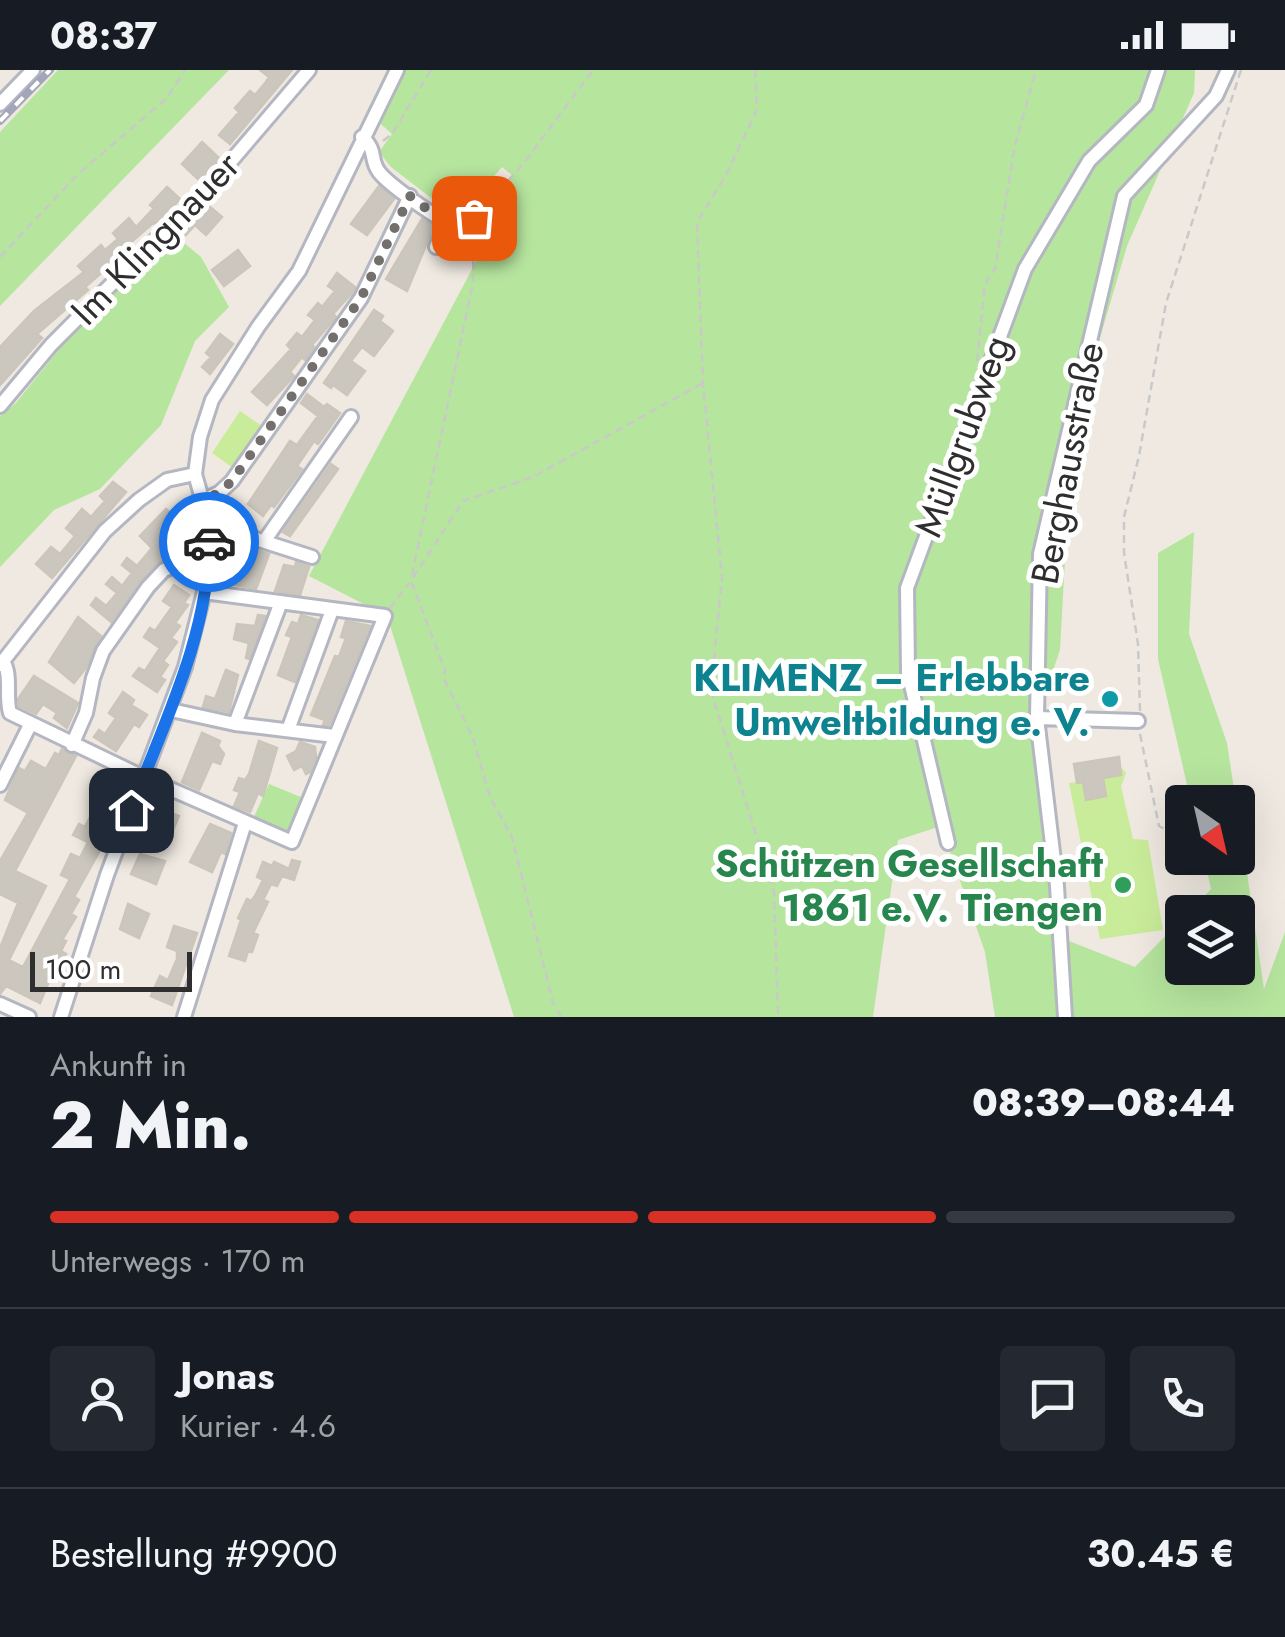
<!DOCTYPE html>
<html lang="de">
<head>
<meta charset="utf-8">
<style>
  :root { --surface:#171b24; --page:#242831; --text:#f1f3f6; --muted:#9ea1a6; --line:#363941; --accent:#d93025 }
  body { margin:0; font-family:Jost,sans-serif; background:var(--page); color:var(--text); height:100vh; display:flex; flex-direction:column; font-size:38px; white-space:nowrap }
  * { box-sizing:border-box; margin:0 }
  p { font-size:32px; color:var(--muted) }
  .icon { flex:none; width:55px; height:55px; fill:none; stroke:currentColor; stroke-width:2; stroke-linecap:round; stroke-linejoin:round }
  .map { position:relative; height:947px; overflow:hidden }
  .drawer { display:flex; flex-direction:column; background:var(--surface); flex:1 }
  .drawer>* { flex:none }
  .needle { width:65px; rotate:146deg }
  .fabs { position:absolute; left:1165px; top:715px; display:grid; gap:20px }
  .fabs a { display:grid; place-items:center; width:90px; height:90px; border-radius:10px; background:var(--surface); box-shadow:0 10px 40px #0002; font-size:50px }
  .scale { position:absolute; left:30px; bottom:25px; width:162px; box-sizing:border-box; padding-left:10px; border:5px solid #2e2e2e; border-top:0; font-size:28px; line-height:35px; white-space:nowrap; color:#2e2e2e; -webkit-text-stroke:8px #fff; paint-order:stroke }
  .pin { position:absolute; display:grid; place-items:center; width:85px; height:85px; color:#fff; margin:-42px; border-radius:20px; box-shadow:0 5px 15px #0006 }
  .courier { position:absolute; display:grid; place-items:center; width:100px; height:100px; margin:-50px; border:8px solid #1a73e8; border-radius:50%; background:#fff; color:#222; box-shadow:0 2px 12px #0007 }
  .head em { font-style:normal; font-weight:800 }
  .head div { display:flex; flex-direction:column-reverse }
  .head { display:flex; align-items:center; justify-content:space-between; height:170px; padding:0 50px }
  h1 { font-size:65px; font-weight:800; line-height:75px }
  .bar { display:grid; grid-template-columns:repeat(4,1fr); gap:15px 10px; align-content:center; height:120px; padding:0 50px }
  .bar i { height:12px; border-radius:8px; background:var(--line) }
  .bar .current { background:var(--accent) }
  .bar p { grid-column:span 4 }
  .line { display:flex; align-items:center; gap:25px; padding:0 50px; border-top:2px solid var(--line) }
  .line div { flex:1 }
  .round { display:grid; place-items:center; flex:none; width:105px; height:105px; border-radius:10px; background:var(--page) }
  .status { display:flex; justify-content:space-between; align-items:center; height:70px; padding:0 50px; background:var(--surface); direction:ltr }
  .status svg { height:28px; fill:currentColor }
  .map>svg:first-child { display:block }
  .green { fill:#b6e59e }
  .pitch { fill:#c9ec9a }
  .building { fill:#cbc7bf; stroke:#cbc5ba; stroke-width:2.5 }
  .lines { fill:none; stroke-linecap:round; stroke-linejoin:round }
  .minor-casing { stroke:#b4b7c1; stroke-width:18 }
  .path { stroke:#c9c9c9; stroke-width:2.5; stroke-dasharray:8 5; stroke-linecap:butt }
  .minor { stroke:#fff; stroke-width:12 }
  .rail-casing { stroke:#a3a6b8; stroke-width:8 }
  .rail { stroke:#fff; stroke-width:4; stroke-dasharray:11; stroke-linecap:butt }
  .done { stroke:#726f6d; stroke-width:10; stroke-dasharray:0 18 }
  .route { stroke:#1a73e8; stroke-width:12 }
  .culture-dot { fill:#0f9aa8; stroke:#fff; stroke-width:4 }
  .leisure-dot { fill:#2e9e5b; stroke:#fff; stroke-width:4 }
  .labels { text-anchor:middle; dominant-baseline:central; stroke-width:10; stroke-linejoin:round; paint-order:stroke }
  .street-label { font-size:38px; fill:#2e2e2e; stroke:#fff }
  .culture-label { font-size:38px; font-weight:bold; fill:#0d838f; stroke:#fff; text-anchor:end }
  .leisure-label { font-size:38px; font-weight:bold; fill:#27864d; stroke:#fff; text-anchor:end }
</style>
</head>
<body>
<div class="status"><b>08:37</b><svg viewBox="0 0 49 12"><path d="M0 12V9h3v3zM5 12V6h3v6zM10 12V3h3v9zM15 12V0h3v12zM26 1h20v11H26zM47 4h2v5h-2z"/></svg></div>
<div class="map">
<svg width="1285" height="947" viewBox="0 0 1285 947">
  <rect width="100%" height="100%" fill="#efe9e1"/>
  <path class="green" d="M58,0H229L0,236V62Z
    M402,0H1195L1194,23L1127,176L1072,363L1060,580L1037,648L1069,871L1135,897L1182,849V898H1238V842H1189L1211,819L1204,788H1238V741L1264,919L1285,862V947H995L985,882L941,756L898,770L873,947H514L387,546L309,506L478,188L476,153L510,113L512,105L502,97L477,126L484,133L475,143L452,144L391,97L379,82L392,64L375,49Z
    M172,163L201,187L229,237L195,271L161,355L100,419L54,440L0,497V346L16,333L76,258Z
    M1194,462L1189,564L1227,673L1236,732H1191L1158,589V483Z
    M269,714L308,730L291,763L286,765L252,751Z"/>
  <path class="pitch" d="M240,341L262,356L233,398L212,383Z
    M1119,687L1121,697L1126,703L1121,716L1133,769L1148,770L1163,860L1100,869L1069,713L1077,712L1074,694Z"/>
  <path class="building" d="M260,0H292L230,74L219,65L239,42L235,38L250,21L255,25L266,12L269,7Z
    M202,72L220,89L200,111L182,94Z
    M379,116L394,129L367,165L351,154Z
    M167,117L180,129L155,155L153,153L113,188L115,191L85,217L88,220L37,264L42,268L0,315V277L34,241L84,202L78,196L101,175L105,180L118,169L113,163L129,148L136,157L154,138L150,135Z
    M210,137L222,147L206,165L195,155L186,165L180,160L194,146L198,150Z
    M422,149L434,156L407,221L386,209Z
    M238,180L250,196L224,216L212,200Z
    M337,203L355,217L352,223L333,244L336,247L312,275L314,277L305,290L302,287L290,302L294,306L267,335L252,322L291,279L287,275L297,263L302,267L315,250L308,245L318,233L322,237L335,221L328,216Z
    M374,240L383,246L380,251L393,261L374,286L362,277L351,291L365,301L347,325L333,315L331,318L324,313Z
    M220,264L233,274L210,304L202,297L211,287L206,283Z
    M307,324L324,337L327,334L340,343L318,374L314,371L297,396L302,399L274,437L271,435L263,446L248,434L290,371L297,375L318,346L301,333Z
    M331,394L338,399L290,466L283,462Z
    M113,412L126,422L52,508L36,494L51,477L60,484L75,466L66,458L82,439L91,447L105,431L100,426Z
    M166,439L185,457L172,471L177,476L141,510L111,552L91,535L96,528L106,536L117,523L106,514L112,507L122,516L132,503L122,495L127,488L137,496L152,478L140,466Z
    M256,480L269,484L256,519L231,514L243,485L254,488Z
    M296,492L309,497L300,525L275,521L284,495L295,497Z
    M174,515L189,525L184,533L188,535L175,553L180,556L171,568L177,572L163,591L168,595L160,607L165,610L157,622L133,606L139,598L145,601L160,578L144,567L150,558L155,561L172,537L163,531Z
    M258,545L265,546L249,589L246,588L249,573L234,569L237,554L255,556Z
    M301,545L318,550L295,612L278,605L292,567L286,565L292,552L298,554Z
    M78,547L101,566L85,599L74,613L49,592Z
    M346,551L370,556L329,655H323L325,650L311,645L335,586L339,587L346,568L341,567Z
    M226,600L238,605L229,642L203,637L206,626L215,629Z
    M34,606L78,633L67,658L54,648L57,643L43,634L36,644L19,636L18,629Z
    M123,622L134,630L131,635L147,645L139,657L134,654L116,681L94,667L99,660L105,664L116,648L109,643Z
    M202,663L220,671L218,676L224,684L220,694L212,691L199,720L182,712Z
    M259,671L277,678L263,726L258,723L250,742L234,736L240,722L234,720L239,708L245,710L249,704Z
    M300,672L315,677L316,687L310,702L306,704L302,696L294,700L287,686L296,681Z
    M62,679L76,686L15,801L46,816L9,890L23,897L70,809L61,805L71,784L80,788L88,772L73,765L79,754L85,757L98,731L92,729L102,708L123,717L113,738L107,736L97,756L108,766L74,827L79,830L71,844L76,847L62,870L66,871L61,881L66,884L50,909L40,933L6,916L0,924V878L18,833L0,824V791L28,743L5,730L19,698L25,701L31,691L46,699L55,683L59,685Z
    M1119,687L1121,705L1103,708L1106,726L1086,730L1083,712L1077,713L1074,694Z
    M163,740L179,746L167,774L152,767Z
    M210,754L231,763L225,784L221,782L212,802L190,792Z
    M140,784L165,791L156,814L131,804Z
    M292,790L300,792L294,810L282,806L277,816L271,814L263,830L268,832L253,863L258,865L252,882L248,881L245,891L229,886L241,850L238,848L247,829L251,831L255,826L263,810L257,807L263,792L272,796L274,792L289,799Z
    M128,834L149,844L139,868L120,859Z
    M174,856L197,863L172,935L151,926L160,906L168,910L177,889V881L167,877Z"/>
  <g class="lines">
    <defs>
      <path id="minor" d="M0,34L33,0
        M362,67C378,81 369,89 379,102C388,114 438,150 452,154C461,156 467,152 475,147
        M436,177L447,152
        M0,336L51,275L214,111L309,0
        M204,430L219,423L232,411L361,228L410,126
        M209,454L312,487
        M265,470L351,347
        M3,591C12,605 5,626 10,643L143,707L292,772L385,546L204,522
        M0,595L105,461L139,430L167,410L195,404
        M171,640L235,654L334,666
        M1037,648L1138,651
        M235,654L281,532
        M288,660L332,540
        M72,675L86,643L93,608L103,581L148,517L164,500L182,493H209
        M0,715L30,655
        M948,773L908,602L907,518L1025,199L1089,91L1146,35L1158,0
        M0,934L29,947
        M61,947L107,805L185,597L204,522L209,493V454L195,404L200,367L212,330L258,257L299,201L397,0
        M184,947L245,753
        M1065,947L1057,816L1037,648L1040,484L1124,126L1216,26L1228,0"/>
    </defs>
    <use href="#minor" class="minor-casing"/>
    <path class="path" d="M755,0L757,40L726,105L697,152L703,313L722,507L711,621L774,822L778,947
      M383,71L392,64L431,0
      M482,140L524,93L593,0
      M0,187L77,105L167,28L185,0
      M977,291L985,214L995,199L1015,75L1036,0
      M412,505L473,213L474,160
      M390,538L409,513
      M1140,641L1138,574L1124,483V447L1139,386L1166,233L1241,0
      M1140,664L1159,756L1182,769
      M561,947L553,933L512,767L490,727L473,668L444,609L445,600L411,511L463,431L533,407L703,313"/>
    <use href="#minor" class="minor"/>
    <defs>
      <path id="rail" d="M0,51L50,0"/>
    </defs>
    <use href="#rail" class="rail-casing"/>
    <use href="#rail" class="rail"/>
  </g>
  <g class="lines">
    <path class="done" d="M209,472L204,430L219,423L232,411L361,228L410,126C430,140 450,163 474,148"/>
    <path class="route" d="M131,740C163,654 209,565 209,472"/>
  </g>
  <circle class="culture-dot" cx="1110" cy="629" r="10"/>
  <circle class="leisure-dot" cx="1123" cy="815" r="10"/>
  <g class="labels">
    <g class="street-label">
      <text transform="translate(155 168) rotate(-46)">Im Klingnauer</text>
      <text transform="translate(962 366) rotate(-70)">Müllgrubweg</text>
      <text transform="translate(1067 393) rotate(-79)">Berghausstraße</text>
    </g>
    <g class="culture-label">
      <text x="1090" y="607">KLIMENZ – Erlebbare<tspan x="1090" dy="44">Umweltbildung e. V.</tspan></text>
    </g>
    <g class="leisure-label">
      <text x="1103" y="793">Schützen Gesellschaft<tspan x="1103" dy="44">1861 e.V. Tiengen</tspan></text>
    </g>
  </g>
</svg>
<div class="fabs">
<a><svg class="needle" viewBox="-14 -14 28 28"><path d="M0-13l5 13h-10z" fill="#e53935"/><path d="M0 13l5-13h-10z" fill="#9ea1a6"/></svg></a>
<a><svg class="icon" aria-label="layers" viewBox="0 0 24 24"><path d="M12 4l9 5-9 5-9-5zM3 14l9 5 9-5"/></svg></a>
</div>
<div class="scale">100 m</div>
<div class="pin" style="left:474px;top:148px;background:#ea580c"><svg class="icon" aria-label="bag" viewBox="0 0 24 24"><path d="M5 8h14l-1 12H6zM9 8a3 3 0 0 1 6 0"/></svg></div>
<div class="pin" style="left:131px;top:740px;background:#1f2937"><svg class="icon" aria-label="home" viewBox="0 0 24 24"><path d="M3 11l9-7 9 7M6 9v11h12V9"/></svg></div>
<div class="courier" style="left:209px;top:472px"><svg class="icon" aria-label="car" viewBox="0 0 24 24"><path d="M5 17H2v-5l4-1 3-4h7l3 4 3 1v5h-3M9 17h6M6 11h13"/><circle cx="7" cy="17" r="2"/><circle cx="17" cy="17" r="2"/></svg></div>
</div>
<section class="drawer">
<div class="head"><div><h1>2 Min.</h1><p>Ankunft in</p></div><em>08:39–08:44</em></div>
<div class="bar"><i class="current"></i><i class="current"></i><i class="current"></i><i></i><p>Unterwegs · 170 m</p></div>
<div class="line" style="height:180px"><a class="round"><svg class="icon" aria-label="person" viewBox="0 0 24 24"><circle cx="12" cy="8" r="4"/><path d="M4 21q1-7 8-7t8 7"/></svg></a><div><b>Jonas</b><p>Kurier · 4.6</p></div><a class="round"><svg class="icon" aria-label="chat" viewBox="0 0 24 24"><path d="M4 5h16v11H9l-5 4z"/></svg></a><a class="round"><svg class="icon" aria-label="phone" viewBox="0 0 24 24"><path d="M5 4h4l2 5-3 2q2 4 5 5l2-3 5 2v4C11 20 4 13 5 4z"/></svg></a></div>
<div class="line" style="height:130px"><div>Bestellung #9900</div><b>30.45 €</b></div>
</section>
</body>
</html>
